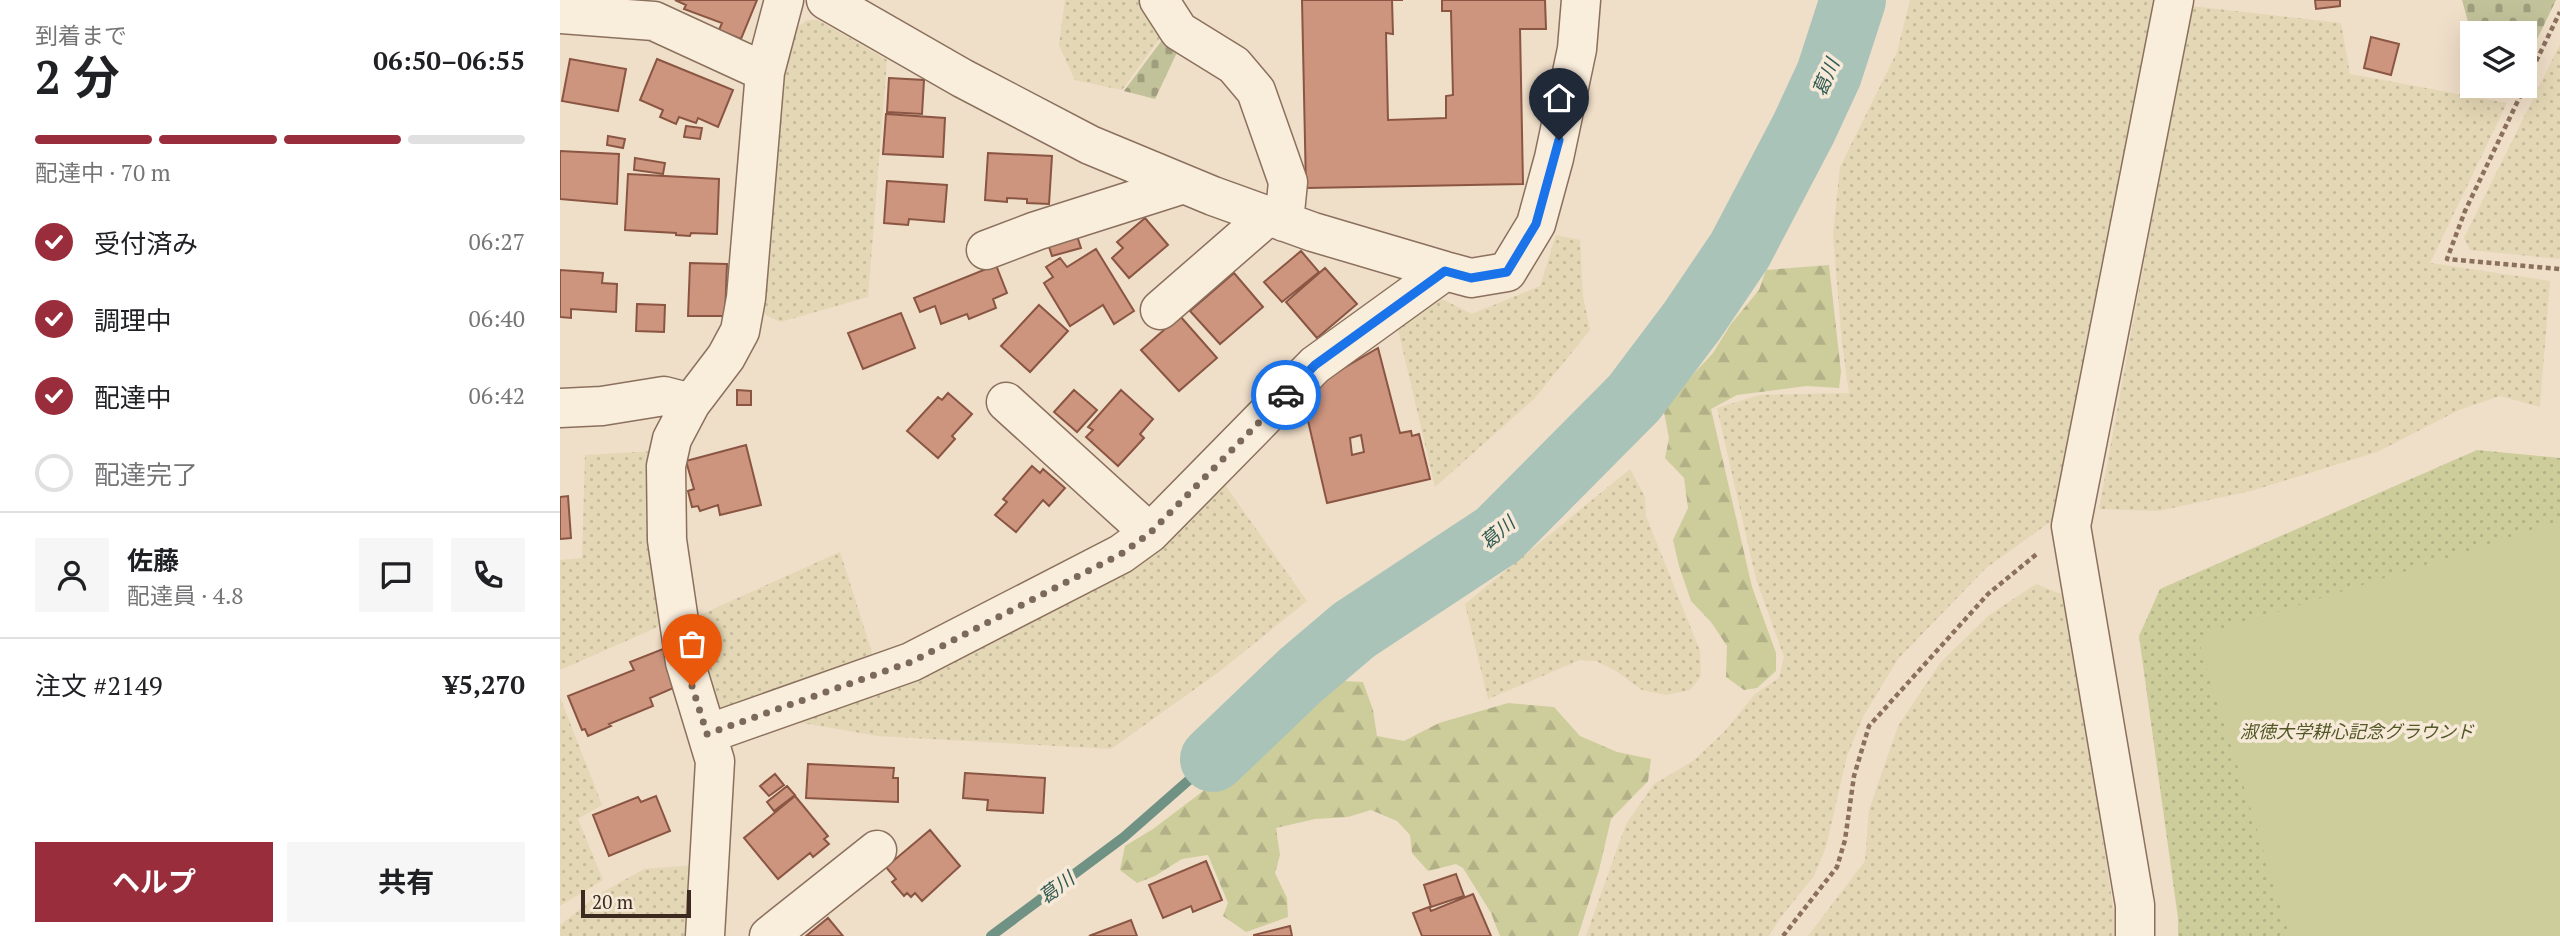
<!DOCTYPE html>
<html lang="ja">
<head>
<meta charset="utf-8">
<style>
  :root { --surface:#fff; --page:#f6f6f6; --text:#202124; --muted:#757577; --line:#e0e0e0; --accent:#9a2d3b }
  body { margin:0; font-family:"PT Serif","Noto Sans JP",serif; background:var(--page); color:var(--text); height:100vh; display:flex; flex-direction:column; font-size:26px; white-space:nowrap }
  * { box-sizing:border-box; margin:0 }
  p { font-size:23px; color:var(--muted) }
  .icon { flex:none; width:38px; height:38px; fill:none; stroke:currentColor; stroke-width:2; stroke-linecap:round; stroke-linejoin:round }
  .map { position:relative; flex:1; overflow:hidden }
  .details { display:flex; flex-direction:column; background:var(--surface); width:560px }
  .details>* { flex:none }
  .controls { position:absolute; left:1900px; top:21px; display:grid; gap:14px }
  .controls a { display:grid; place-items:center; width:77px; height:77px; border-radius:0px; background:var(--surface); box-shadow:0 7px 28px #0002; font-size:35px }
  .scale { position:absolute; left:21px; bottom:18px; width:110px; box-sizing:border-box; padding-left:7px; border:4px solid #3c2a20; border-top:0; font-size:19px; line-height:24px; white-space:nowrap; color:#3c2a20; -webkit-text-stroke:5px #f6e9d8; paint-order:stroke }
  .pin { position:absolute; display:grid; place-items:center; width:60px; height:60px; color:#fff; margin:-72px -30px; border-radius:50% 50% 50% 0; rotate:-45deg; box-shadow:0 0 7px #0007 }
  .pin .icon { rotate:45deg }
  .courier { position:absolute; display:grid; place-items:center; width:70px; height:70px; margin:-35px; border:5px solid #1a73e8; border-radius:50%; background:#fff; color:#222; box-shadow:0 2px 9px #0007 }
  .overview em { font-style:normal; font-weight:700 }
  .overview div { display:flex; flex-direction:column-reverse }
  .overview { display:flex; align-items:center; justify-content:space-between; height:119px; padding:0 35px }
  h1 { font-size:46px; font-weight:700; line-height:52px }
  .bar { display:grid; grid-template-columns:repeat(4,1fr); gap:10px 7px; align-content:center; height:84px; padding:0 35px }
  .bar i { height:9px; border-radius:5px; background:var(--line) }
  .bar .on { background:var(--accent) }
  .bar p { grid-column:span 4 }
  .line { display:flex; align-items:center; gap:18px; padding:0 35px; border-top:2px solid var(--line) }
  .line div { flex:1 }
  .round { display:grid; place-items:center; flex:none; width:74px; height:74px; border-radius:0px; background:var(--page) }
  ol { padding:0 35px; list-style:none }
  li { display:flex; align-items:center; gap:21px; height:77px }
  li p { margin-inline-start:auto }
  li .icon { padding:7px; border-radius:50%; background:var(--accent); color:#fff; stroke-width:4 }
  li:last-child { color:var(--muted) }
  li i { width:38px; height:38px; border:4px solid var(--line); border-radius:50% }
  .button { display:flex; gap:14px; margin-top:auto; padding:14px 35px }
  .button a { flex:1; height:80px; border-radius:0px; background:var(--accent); color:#fff; font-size:28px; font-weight:700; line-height:80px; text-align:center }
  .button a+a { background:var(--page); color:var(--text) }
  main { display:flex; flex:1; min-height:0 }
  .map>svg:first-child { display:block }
  .farmland { fill:url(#farmland-dots) }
  .forest { fill:url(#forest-firs) }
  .cemetery { fill:url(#cemetery-stones) }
  .park { fill:url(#park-dots) }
  .pitch { fill:#cdcd9c }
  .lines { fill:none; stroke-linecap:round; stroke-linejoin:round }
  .stream { stroke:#6f9285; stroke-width:10 }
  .river { stroke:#a9c3b8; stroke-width:66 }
  .building { fill:#cd957e; stroke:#8a5643; stroke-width:2; fill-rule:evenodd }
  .minor-casing { stroke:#8b705d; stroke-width:41 }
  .path { stroke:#8b705d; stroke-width:4.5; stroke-dasharray:5 3.5; stroke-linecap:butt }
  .minor { stroke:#f9eddc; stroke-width:38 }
  .done { stroke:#7b695b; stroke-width:7; stroke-dasharray:0 12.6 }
  .route { stroke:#1a73e8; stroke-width:9 }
  .labels { text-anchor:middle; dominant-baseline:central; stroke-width:7; stroke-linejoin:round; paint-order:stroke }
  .park-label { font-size:18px; font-style:italic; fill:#525827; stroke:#f6e9d8 }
  .water-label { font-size:19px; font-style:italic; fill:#305b53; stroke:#f6e9d8 }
</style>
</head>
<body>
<main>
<section class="details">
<div class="overview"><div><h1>2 分</h1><p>到着まで</p></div><em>06:50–06:55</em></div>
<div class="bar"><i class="on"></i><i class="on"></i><i class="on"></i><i></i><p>配達中 · 70 m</p></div>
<ol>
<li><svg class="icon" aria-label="check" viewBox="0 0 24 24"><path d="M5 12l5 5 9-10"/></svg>受付済み<p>06:27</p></li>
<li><svg class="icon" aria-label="check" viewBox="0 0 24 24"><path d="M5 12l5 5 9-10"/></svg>調理中<p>06:40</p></li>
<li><svg class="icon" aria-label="check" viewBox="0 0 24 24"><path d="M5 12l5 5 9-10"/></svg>配達中<p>06:42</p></li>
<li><i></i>配達完了</li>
</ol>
<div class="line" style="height:126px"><a class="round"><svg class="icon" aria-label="person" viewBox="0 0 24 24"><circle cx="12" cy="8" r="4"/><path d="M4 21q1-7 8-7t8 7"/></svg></a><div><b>佐藤</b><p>配達員 · 4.8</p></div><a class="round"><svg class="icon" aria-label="chat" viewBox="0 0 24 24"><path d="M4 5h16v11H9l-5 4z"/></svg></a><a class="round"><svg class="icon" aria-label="phone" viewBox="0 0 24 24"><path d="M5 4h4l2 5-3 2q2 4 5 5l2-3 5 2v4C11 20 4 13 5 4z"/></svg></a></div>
<div class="line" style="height:91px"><div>注文 #2149</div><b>¥5,270</b></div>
<div class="button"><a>ヘルプ</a><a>共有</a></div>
</section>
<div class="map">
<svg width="2000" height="936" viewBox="0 0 2000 936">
  <defs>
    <pattern id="farmland-dots" width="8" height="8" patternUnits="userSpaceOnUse" patternTransform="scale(1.75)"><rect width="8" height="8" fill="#e4d7b5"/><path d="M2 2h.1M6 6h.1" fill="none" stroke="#c4b99b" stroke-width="1.8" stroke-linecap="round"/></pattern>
    <pattern id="forest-firs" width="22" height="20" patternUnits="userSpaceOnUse" patternTransform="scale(1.75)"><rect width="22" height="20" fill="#cdcd9c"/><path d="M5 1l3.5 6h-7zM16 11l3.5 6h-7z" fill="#b1b086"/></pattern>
    <pattern id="cemetery-stones" width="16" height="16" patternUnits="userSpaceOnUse" patternTransform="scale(1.75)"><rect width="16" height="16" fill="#c2c29a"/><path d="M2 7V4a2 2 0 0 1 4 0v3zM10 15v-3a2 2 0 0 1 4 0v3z" fill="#9f9e7d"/></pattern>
    <pattern id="park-dots" width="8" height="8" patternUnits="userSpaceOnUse" patternTransform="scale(1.75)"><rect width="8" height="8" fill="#cdcd9c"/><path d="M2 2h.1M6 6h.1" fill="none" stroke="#b1b086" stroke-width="1.8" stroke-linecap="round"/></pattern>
  </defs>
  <rect width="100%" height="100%" fill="#efdec8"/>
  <path class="farmland" d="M505,0H589L605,31L562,90L515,80L499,45Z
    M1350,0H1596L1493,520L1426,568L1338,659L1304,715L1287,756L1266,847L1254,876L1221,917L1209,936H1026L1066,824L1094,784L1133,761L1164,732L1195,694L1219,678L1224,657L1196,579L1157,408L1200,395L1289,393L1282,344L1273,234L1280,167L1337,52Z
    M1631,6L1781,23L1790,74L1947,103L1870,263L1990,281L1980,407L1940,396L1899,410L1817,452L1691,491L1598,511L1539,509Z
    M247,20H258L327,60L308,297L220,322L202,313L215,99L235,29Z
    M2000,44V259L1910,250L1904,238Z
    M996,235L1020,240L1023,296L1030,330L975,398L875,487L837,325L869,301L884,300L912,314L980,286Z
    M95,451L100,626L0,670V560L22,558L25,455Z
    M1070,469L1085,497L1086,516L1140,651L1141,676L1130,690L1106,695L1082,690L1056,671L1036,661L1020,660L928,699L905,604Z
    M665,485L747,601L660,671L551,749L318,736L231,721L623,522Z
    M280,552L315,662L172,713L157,710L131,619Z
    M1476,584L1506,596L1554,913V936H1248L1305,861L1309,810L1338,726L1381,662L1428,616Z
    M0,697L42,805L18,819L43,880L0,906Z
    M135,865L127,936H0V925L38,895L84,869Z"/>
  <path class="forest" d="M1269,265L1281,372L1279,388L1246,386L1177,395L1151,409L1192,587L1216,653V671L1197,688L1184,690L1166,677L1167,646L1151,622L1131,601L1119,566L1113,540L1128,508L1124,478L1105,458L1109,438L1103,407L1153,353L1171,324L1199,290L1206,270Z
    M783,681L803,682L813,710L817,736L844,741L879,723L948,703L994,707L1020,736L1057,752L1091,759L1088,781L1051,819L1039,870L1018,936H940L931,913L903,868L896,864L868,871L852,853L850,835L837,821L811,810L788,817L755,819L716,828L720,855L715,873L727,898L728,917L686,932L663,916L668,903L648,855L622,859L595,876L577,883L560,870L565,846L593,829L663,776L681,759L714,742L754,695Z"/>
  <path class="cemetery" d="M1902,0H1996L1970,54H1965V33H1913V40Z
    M608,32L622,42L595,99L564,91Z"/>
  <path class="park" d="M1917,450L2000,458V936H1618V918L1579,636L1600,589Z"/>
  <path class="pitch" d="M2000,522V936H1730L1640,645L1645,635Z"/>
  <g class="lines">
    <path class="stream" d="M431,936L564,837L653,759"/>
    <path class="river" d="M653,759L741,675L794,630L938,535L1074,398L1132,321L1180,250L1244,128L1269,74L1293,0"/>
  </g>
  <path class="building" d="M115,0H197L181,39L159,30L162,23L124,9L126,5Z
    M742,0H843H832L833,34L826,33L828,120L886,118V96L893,95L891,11H882V0H985L986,29H960L963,184L746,188Z
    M1755,0H1780V6L1756,9Z
    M1811,37L1839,44L1831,75L1804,68Z
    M10,59L66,69L58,111L2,101Z
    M97,59L173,90L158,127L138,118L136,123L119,117L116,124L100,117L103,110L80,100Z
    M329,78L364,80L362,114L327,112Z
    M326,114L385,118L383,157L323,154Z
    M126,126L142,128L140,139L124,137Z
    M48,136L65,139L63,148L47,145Z
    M0,151L59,154L57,204L0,199Z
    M428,153L492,156L489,204L467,203V199L447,198V202L425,200Z
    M75,158L105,163L103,174L74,170Z
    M68,174L159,179L157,234L131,233L130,236L116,235V233L65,230Z
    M327,181L387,185L384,222L349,219L348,225L324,223Z
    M585,218L608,245L569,278L552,258L563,248L557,242Z
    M517,236L521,248L492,256L488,244Z
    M536,249L574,311L554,324L543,305L510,326L484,283L493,277L486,267L500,258L507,267Z
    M741,251L759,272L722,302L704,282Z
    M130,263L167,264L165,316H128Z
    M436,265L447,293L433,299L436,308L409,319L407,314L381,324L375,306L360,312L354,298Z
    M765,268L797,304L757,338L726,302Z
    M0,270L43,273L42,283L57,284L56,312L11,309V318L0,317Z
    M674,273L703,307L660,344L630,311Z
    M77,304L105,305L104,332L76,331Z
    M479,305L508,331L470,372L441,346Z
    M341,313L355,348L303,369L288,333Z
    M620,316L657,358L619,391L581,350Z
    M818,348L840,433L851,431L852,436L859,434L870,479L767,503L746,412L755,410L750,388ZM801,435L804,452L792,455L790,438Z
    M177,390L191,391V405H177Z
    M514,390L537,410L517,432L494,412Z
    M561,390L593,419L580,434L584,438L558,466L526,437L533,430L528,427Z
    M388,393L412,414L392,436L395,439L378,458L347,431L378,397L382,400Z
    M186,445L201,505L160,515L158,505L140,511L138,506L132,507L128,491L134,489L126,461Z
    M472,466L480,473L483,469L505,488L489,506L483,500L456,532L435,515L447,502L443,499Z
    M8,496L11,538L0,539V497Z
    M103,649L118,686L90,698L93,706L49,724L51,726L28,736L25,729L22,730L8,696L74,670L70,662Z
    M248,764L334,768L333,778H338V802L246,798Z
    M405,773L485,778L483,813L427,810L428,800L403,798Z
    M215,774L224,785L209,796L200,786Z
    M227,786L235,795L214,811L207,802Z
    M96,796L110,831L49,856L33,815L78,797L81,802Z
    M235,796L268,836L264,839L269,844L253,857L250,853L218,879L184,838Z
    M370,830L400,866L362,901L355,893L351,897L347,893L344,896L332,882L336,879L326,867Z
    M646,861L662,900L633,912L631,906L603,918L589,885Z
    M896,874L904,896L871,907L864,885Z
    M913,894L931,936H862L853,913L869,907L871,911Z
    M268,918L283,936H246Z
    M571,920L577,936H529Z
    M730,926L732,936H694V935Z"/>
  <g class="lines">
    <defs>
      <path id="minor" d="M266,0L402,78L530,145L653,196L753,232L885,271L911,278L947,272L976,224L994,158L1017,49L1021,0
        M599,0L619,31L674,65L696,91L728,182L724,222
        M0,14L94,21L205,72
        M426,250L476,231L624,184
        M600,310L708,216
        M446,402L590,533
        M0,408L42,406L104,396L131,403
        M147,734L351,662L561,554L590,533L755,365L885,271
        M145,936L155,761L125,662L107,540L106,466L112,439L131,403L166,357L180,331L186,298L205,72L224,0
        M209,936L317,850
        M1575,936V905L1511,526L1614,0"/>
    </defs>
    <use href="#minor" class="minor-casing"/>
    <path class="path" d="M1965,84L2000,12
      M1965,86L1905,211L1887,259L2000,269
      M1223,936L1277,867L1285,840L1294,776L1309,726L1428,594L1478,553"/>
    <use href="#minor" class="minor"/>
  </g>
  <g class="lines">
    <path class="done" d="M132,686L147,734L351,662L561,554L590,533L726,395"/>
    <path class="route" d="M726,395L755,365L885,271L911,278L947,272L976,224L999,140"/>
  </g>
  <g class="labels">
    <g class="park-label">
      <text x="1797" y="731">淑徳大学耕心記念グラウンド</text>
    </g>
    <g class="water-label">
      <text transform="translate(1265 77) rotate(-67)">葛川</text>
      <text transform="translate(937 532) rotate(-40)">葛川</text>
      <text transform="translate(496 887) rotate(-37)">葛川</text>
    </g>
  </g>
</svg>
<div class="controls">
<a><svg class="icon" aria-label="layers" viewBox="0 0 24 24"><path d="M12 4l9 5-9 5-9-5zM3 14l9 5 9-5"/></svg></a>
</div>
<div class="scale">20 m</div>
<div class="pin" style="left:132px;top:686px;background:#ea580c"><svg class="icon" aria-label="bag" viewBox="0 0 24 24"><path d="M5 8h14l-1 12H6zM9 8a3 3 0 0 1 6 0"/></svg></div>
<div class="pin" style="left:999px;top:140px;background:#1f2937"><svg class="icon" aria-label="home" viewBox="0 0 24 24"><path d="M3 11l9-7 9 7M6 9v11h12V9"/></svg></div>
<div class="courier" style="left:726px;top:395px"><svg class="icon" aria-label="car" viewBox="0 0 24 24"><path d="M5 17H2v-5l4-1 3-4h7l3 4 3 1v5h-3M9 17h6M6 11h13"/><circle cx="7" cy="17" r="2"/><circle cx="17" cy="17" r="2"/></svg></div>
</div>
</main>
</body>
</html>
